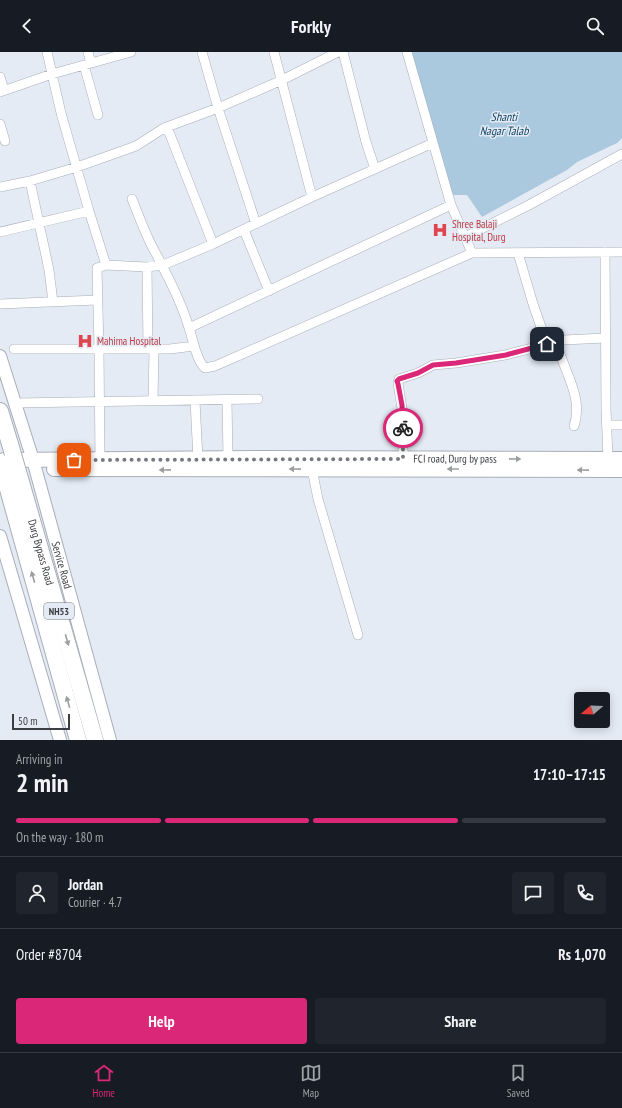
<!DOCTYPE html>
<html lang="en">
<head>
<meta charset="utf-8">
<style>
  :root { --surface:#171b24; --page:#20242c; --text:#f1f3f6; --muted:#9ea1a6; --line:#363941; --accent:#db2777 }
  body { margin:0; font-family:"PT Sans Narrow",sans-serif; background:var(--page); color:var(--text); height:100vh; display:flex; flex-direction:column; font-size:15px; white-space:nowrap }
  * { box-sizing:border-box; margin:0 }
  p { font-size:13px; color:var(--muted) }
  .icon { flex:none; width:22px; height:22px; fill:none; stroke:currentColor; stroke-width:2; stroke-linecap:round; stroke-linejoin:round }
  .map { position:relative; height:688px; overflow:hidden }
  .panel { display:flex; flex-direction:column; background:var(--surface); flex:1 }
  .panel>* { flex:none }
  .needle { width:26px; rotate:251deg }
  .controls { position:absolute; left:574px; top:640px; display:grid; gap:8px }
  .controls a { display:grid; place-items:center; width:36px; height:36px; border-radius:4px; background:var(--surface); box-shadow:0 2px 10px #0003; font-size:20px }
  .scale { position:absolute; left:12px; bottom:10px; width:58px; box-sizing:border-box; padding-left:4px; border:2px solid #3a3d41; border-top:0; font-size:11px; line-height:14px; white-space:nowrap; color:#3a3d41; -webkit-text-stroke:3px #e4ebf5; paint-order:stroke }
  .pin { position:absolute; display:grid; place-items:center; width:34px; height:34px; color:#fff; margin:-17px; border-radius:8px; box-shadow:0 2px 6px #0006 }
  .courier { position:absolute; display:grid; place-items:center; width:40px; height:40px; margin:-20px; border:3px solid #db2777; border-radius:50%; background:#fff; color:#222; box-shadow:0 1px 5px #0007 }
  .headline em { font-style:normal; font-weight:700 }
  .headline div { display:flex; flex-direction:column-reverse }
  .headline { display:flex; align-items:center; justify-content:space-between; height:68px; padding:0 16px }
  h1 { font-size:26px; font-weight:700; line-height:30px }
  .bar { display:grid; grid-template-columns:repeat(4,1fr); gap:6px 4px; align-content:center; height:48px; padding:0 16px }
  .bar i { height:5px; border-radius:3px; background:var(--line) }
  .bar .active { background:var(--accent) }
  .bar p { grid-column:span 4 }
  .line { display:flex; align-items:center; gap:10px; padding:0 16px; border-top:1px solid var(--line) }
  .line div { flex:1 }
  .round { display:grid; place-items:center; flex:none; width:42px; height:42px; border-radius:4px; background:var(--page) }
  .button { display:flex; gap:8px; margin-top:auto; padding:8px 16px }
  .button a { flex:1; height:46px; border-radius:4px; background:var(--accent); color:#fff; font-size:16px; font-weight:700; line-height:46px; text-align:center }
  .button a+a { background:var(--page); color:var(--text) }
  header { display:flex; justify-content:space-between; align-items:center; height:52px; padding:0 16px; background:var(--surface); font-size:18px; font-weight:700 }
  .tabs { display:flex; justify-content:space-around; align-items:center; height:56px; border-top:1px solid var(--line); background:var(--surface); font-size:11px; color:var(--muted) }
  .tabs a { display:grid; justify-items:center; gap:2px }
  .tabs .active { color:var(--accent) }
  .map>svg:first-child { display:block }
  .water { fill:#aac8de }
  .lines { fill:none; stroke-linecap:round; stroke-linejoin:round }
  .street-casing { stroke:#a7aeb8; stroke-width:10 }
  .secondary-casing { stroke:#a7aeb8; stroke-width:14 }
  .primary-casing { stroke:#a7aeb8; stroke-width:16 }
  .highway-casing { stroke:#a7aeb8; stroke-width:18 }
  .street { stroke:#fff; stroke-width:9 }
  .secondary { stroke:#fff; stroke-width:12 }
  .primary { stroke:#fff; stroke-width:14 }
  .highway { stroke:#fff; stroke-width:16 }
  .highway-bridge-casing { stroke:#a7aeb8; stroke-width:18; stroke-linecap:butt }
  .highway-bridge { stroke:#fff; stroke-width:16 }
  .oneway { fill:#9c9ea0 }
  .done { stroke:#767a80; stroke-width:4; stroke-dasharray:0 7.2 }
  .route { stroke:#db2777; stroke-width:5 }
  .labels { text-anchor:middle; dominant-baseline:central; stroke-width:3; stroke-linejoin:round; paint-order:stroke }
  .shield { fill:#e4ebf5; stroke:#6d7177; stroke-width:1 }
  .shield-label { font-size:10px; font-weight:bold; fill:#3a3d41 }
  .health-label { font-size:11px; fill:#be3a42; stroke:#e4ebf5; text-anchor:start }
  .street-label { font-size:11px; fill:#3a3d41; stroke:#e4ebf5 }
  .water-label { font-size:12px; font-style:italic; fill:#154867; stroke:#e4ebf5 }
</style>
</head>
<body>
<header><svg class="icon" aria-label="back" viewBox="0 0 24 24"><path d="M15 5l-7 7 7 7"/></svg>Forkly<svg class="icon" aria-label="search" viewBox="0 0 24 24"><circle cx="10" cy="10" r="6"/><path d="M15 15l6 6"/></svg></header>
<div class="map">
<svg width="622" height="688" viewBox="0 0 622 688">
  <rect width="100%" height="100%" fill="#e4ebf5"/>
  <path class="water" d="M409,0H622V86L617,91L577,110L567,118L482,165L467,143H453L441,107Z"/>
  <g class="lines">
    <defs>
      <path id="street" d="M47,0L61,61L89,159L106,213
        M88,0L91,11
        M202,0L218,56L256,172
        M274,0L312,145
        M343,0L366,90L375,117
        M407,0L451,153L472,201
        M84,13L98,63
        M0,25L4,38
        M0,40L52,22L131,0
        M0,72L5,89
        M167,75L213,192
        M30,129L49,218L53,250
        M0,135L30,129L77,115L136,94L164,76L218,56L282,28L338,0
        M132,147C139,164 145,182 154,198C167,223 181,249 189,276C193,287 196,308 205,316L215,314L472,201L622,200
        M244,178L269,239
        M0,180L89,159
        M465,185L529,153L622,102
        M605,200L606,356L608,407
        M518,201L533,252L547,292
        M147,215L148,297
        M0,252L97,248
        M189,276L451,153
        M556,289C563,318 584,345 574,374
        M14,297H170L194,294
        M227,348L228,407
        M153,349L154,297
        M195,349L198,407
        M15,351L258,347
        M607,373H622
        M100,412L99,297L97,216L106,213L147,215L163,213L213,192L312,145L433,91
        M403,412V363L398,331L399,327L418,321L433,313L456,311L505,303L564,288L605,286
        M312,417L318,447L358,583"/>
      <g id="secondary">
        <path id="s1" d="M0,304L33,408L110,688"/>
        <path d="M0,484L60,688"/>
      </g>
      <g id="primary">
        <path id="s2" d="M4,408L266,406L622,407"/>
        <path d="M54,417L622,418"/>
      </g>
      <g id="highway">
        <path d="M0,359L10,392"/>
        <path d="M6,430L78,688"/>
        <path id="s3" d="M21,430L95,688"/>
      </g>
    </defs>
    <use href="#street" class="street-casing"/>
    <use href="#secondary" class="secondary-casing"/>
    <use href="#primary" class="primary-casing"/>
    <use href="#highway" class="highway-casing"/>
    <use href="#street" class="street"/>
    <use href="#secondary" class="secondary"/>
    <use href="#primary" class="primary"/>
    <use href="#highway" class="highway"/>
    <defs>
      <path id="highway-bridge" d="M10,392L21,430
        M0,410L6,430"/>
    </defs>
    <use href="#highway-bridge" class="highway-bridge-casing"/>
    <use href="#highway-bridge" class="highway-bridge"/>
  </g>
  <defs><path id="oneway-solid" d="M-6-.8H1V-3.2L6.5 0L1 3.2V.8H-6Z"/></defs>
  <g class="oneway">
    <use href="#oneway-solid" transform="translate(515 407) rotate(1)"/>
    <use href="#oneway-solid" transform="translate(295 417) rotate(-179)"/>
    <use href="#oneway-solid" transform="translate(453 417) rotate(-180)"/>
    <use href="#oneway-solid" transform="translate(165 418) rotate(179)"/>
    <use href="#oneway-solid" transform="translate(583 418) rotate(-179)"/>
    <use href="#oneway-solid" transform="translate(33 525) rotate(-106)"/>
    <use href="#oneway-solid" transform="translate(67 588) rotate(74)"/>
    <use href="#oneway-solid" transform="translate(68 650) rotate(-106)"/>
  </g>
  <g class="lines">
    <path class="done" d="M74,408L403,407V376"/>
    <path class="route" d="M403,376L402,353L398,332L397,329L399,327L418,321L433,313L456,311L506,303L547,292"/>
  </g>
  <defs>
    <symbol id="hospital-bare" viewBox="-9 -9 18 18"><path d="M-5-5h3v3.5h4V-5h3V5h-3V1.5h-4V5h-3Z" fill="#e0444e" stroke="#e4ebf5" stroke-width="2.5" paint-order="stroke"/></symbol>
  </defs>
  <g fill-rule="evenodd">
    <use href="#hospital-bare" x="429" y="167" width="22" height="22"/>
    <use href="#hospital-bare" x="74" y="278" width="22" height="22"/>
  </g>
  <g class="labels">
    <rect class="shield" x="44" y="551" width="30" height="16" rx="3"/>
    <g class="shield-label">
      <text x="59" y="559">NH53</text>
    </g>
    <g class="health-label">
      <text x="452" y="172">Shree Balaji<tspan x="452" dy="13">Hospital, Durg</tspan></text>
      <text x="97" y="289">Mahima Hospital</text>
    </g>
    <g class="street-label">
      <text stroke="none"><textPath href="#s2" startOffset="451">FCI road, Durg by pass</textPath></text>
      <text stroke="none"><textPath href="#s3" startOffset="73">Durg Bypass Road</textPath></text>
      <text stroke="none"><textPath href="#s1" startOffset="218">Service Road</textPath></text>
    </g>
    <g class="water-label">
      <text x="504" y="64">Shanti<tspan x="504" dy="14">Nagar Talab</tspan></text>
    </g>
  </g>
</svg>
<div class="controls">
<a><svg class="needle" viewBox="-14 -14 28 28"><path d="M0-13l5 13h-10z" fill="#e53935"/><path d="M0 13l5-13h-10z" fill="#9ea1a6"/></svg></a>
</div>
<div class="scale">50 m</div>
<div class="pin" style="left:74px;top:408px;background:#ea580c"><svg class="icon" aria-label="bag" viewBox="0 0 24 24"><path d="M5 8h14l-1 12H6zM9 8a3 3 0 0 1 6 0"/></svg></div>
<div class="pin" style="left:547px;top:292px;background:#1f2937"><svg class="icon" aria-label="home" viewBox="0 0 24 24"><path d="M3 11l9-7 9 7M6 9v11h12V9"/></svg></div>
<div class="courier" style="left:403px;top:376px"><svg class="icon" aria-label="bike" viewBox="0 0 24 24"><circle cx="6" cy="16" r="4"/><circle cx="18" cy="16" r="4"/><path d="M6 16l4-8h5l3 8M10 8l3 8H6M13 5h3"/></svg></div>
</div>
<section class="panel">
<div class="headline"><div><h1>2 min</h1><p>Arriving in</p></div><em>17:10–17:15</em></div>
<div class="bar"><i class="active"></i><i class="active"></i><i class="active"></i><i></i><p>On the way · 180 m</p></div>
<div class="line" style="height:72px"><a class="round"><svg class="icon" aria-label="person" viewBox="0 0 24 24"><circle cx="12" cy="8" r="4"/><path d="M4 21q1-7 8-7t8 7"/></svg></a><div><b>Jordan</b><p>Courier · 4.7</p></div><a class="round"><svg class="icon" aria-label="chat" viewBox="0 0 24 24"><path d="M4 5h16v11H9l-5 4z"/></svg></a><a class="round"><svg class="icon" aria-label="phone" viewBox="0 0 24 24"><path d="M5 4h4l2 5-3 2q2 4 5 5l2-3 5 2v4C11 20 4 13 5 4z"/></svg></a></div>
<div class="line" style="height:52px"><div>Order #8704</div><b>Rs 1,070</b></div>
<div class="button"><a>Help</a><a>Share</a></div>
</section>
<nav class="tabs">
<a class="active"><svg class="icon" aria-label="home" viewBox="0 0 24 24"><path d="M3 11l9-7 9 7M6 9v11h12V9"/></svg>Home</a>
<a><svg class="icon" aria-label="map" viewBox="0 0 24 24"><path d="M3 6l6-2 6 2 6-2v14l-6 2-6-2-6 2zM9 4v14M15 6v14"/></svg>Map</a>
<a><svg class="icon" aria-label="saved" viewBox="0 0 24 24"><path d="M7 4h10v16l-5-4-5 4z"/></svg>Saved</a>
</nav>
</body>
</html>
